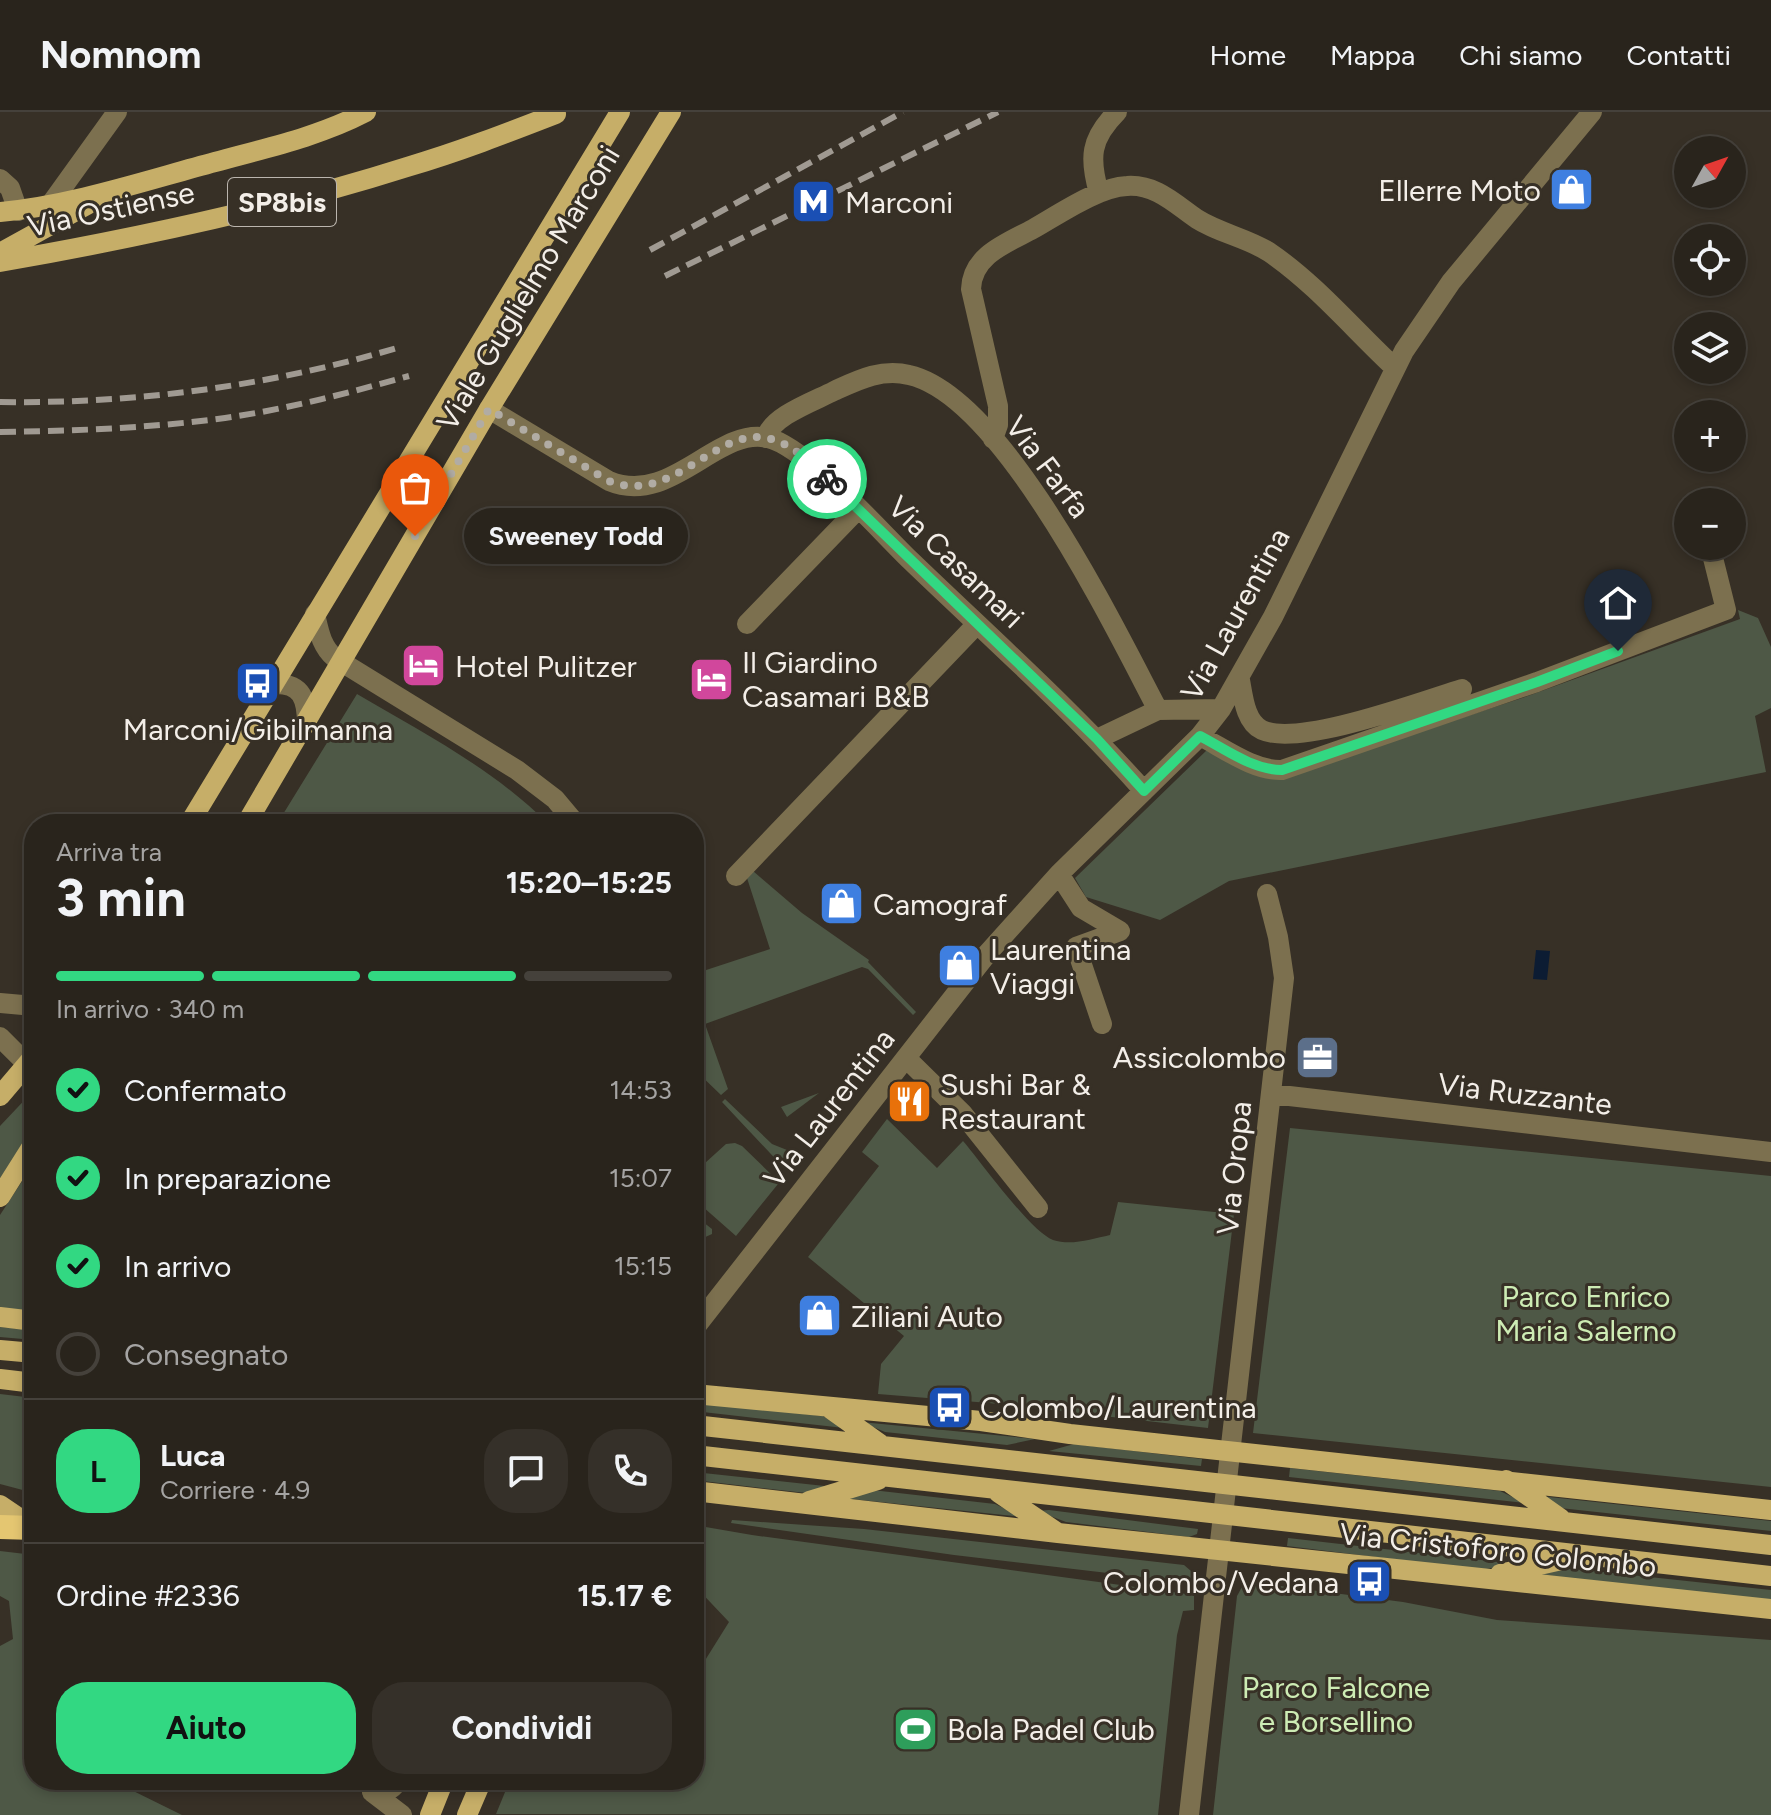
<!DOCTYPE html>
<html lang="it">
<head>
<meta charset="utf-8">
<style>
  :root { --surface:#29241c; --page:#353029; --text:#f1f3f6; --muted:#a5a4a3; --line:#45413b; --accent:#32d882 }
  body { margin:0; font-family:Figtree,sans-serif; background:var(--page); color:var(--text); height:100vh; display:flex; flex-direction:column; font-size:30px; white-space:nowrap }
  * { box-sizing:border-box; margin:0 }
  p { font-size:26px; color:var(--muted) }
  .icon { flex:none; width:44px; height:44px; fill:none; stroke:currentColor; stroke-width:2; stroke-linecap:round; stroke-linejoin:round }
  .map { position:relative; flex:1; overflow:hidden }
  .side { position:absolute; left:24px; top:702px; width:680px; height:976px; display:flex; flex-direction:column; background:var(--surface); border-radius:32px; box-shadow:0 4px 12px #0003,0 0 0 2px var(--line) }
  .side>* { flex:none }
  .needle { width:52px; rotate:50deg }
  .tools { position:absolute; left:1674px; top:24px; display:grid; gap:16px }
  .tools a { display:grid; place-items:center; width:72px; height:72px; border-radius:50%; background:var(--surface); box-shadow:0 4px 12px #0003,0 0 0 2px var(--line); font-size:40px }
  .pin { position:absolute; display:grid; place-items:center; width:68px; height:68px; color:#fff; margin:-82px -34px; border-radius:50% 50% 50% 0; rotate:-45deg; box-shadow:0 0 8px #0007 }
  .pin .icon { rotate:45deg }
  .courier { position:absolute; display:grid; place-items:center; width:80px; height:80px; margin:-40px; border:6px solid #32d882; border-radius:50%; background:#fff; color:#222; box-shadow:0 2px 10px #0007 }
  .bubble { position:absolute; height:56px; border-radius:28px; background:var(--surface); box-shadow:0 4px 12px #0003,0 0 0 2px var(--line); font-size:26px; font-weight:700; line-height:56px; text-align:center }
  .summary em { font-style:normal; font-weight:700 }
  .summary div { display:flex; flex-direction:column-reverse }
  .summary { display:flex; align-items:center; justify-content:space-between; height:136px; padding:0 32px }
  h1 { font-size:52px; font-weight:700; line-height:60px }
  .bar { display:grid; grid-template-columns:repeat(4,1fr); gap:12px 8px; align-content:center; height:96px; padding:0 32px }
  .bar i { height:10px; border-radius:6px; background:var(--line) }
  .bar .active { background:var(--accent) }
  .bar p { grid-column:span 4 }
  .line { display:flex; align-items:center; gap:20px; padding:0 32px; border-top:2px solid var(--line) }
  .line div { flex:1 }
  .round { display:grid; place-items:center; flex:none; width:84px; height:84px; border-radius:32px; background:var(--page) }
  ol { padding:0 32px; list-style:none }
  li { display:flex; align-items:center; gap:24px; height:88px }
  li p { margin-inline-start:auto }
  li .icon { padding:8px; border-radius:50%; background:var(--accent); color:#111; stroke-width:4 }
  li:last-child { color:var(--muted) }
  li i { width:44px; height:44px; border:4px solid var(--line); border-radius:50% }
  .primary-button { display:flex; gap:16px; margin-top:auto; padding:16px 32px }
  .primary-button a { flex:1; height:92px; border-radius:32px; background:var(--accent); color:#111; font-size:32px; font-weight:700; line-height:92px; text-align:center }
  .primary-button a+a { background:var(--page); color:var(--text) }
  header { display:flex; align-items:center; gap:48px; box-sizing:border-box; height:112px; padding:0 40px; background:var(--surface); border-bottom:2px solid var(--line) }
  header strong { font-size:38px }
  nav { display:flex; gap:44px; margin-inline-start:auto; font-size:28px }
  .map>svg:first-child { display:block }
  .green { fill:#4e5846 }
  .water { fill:#0c1c33 }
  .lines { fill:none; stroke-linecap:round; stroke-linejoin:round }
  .minor { stroke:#7c704f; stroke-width:20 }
  .major { stroke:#c6ae68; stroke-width:20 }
  .highway { stroke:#e4c671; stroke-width:24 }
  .rail { stroke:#a09a92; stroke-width:6; stroke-dasharray:16 8; stroke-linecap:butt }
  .done { stroke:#b1aca4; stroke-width:8; stroke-dasharray:0 14.4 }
  .route { stroke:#32d882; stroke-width:10 }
  .labels { text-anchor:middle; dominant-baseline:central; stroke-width:6; stroke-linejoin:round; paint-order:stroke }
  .shield { fill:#373026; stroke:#bbb5ae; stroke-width:2 }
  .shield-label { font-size:28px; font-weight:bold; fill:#f3eee8 }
  .poi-label { font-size:30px; fill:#f3eee8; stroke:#373026; text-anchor:start }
  .street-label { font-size:30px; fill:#f3eee8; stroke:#373026 }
  .park-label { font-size:30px; fill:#cdecb4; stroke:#373026 }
</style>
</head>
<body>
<header>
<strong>Nomnom</strong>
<nav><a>Home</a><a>Mappa</a><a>Chi siamo</a><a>Contatti</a></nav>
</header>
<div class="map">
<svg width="1771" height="1703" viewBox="0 0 1771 1703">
  <rect width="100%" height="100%" fill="#373026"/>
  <path class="green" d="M1738,498L1758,506L1771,535V596L1755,604L1766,660L1229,769L1160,808L1086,785L1075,766L1208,637L1282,665L1525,585L1740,507Z
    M357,582C423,621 494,657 548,712H277Z
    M753,759L802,801L869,848L868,850L916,900L913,903L868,857L862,855L705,912L728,977L721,983L694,957V862L770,837L747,766Z
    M34,978V1013L0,1071V1014Z
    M819,981L787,1005L781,995Z
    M725,987L772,1032L787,1038L792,1053L789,1057H785L722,990Z
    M887,1007L937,1056L963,1029C981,1050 1031,1120 1053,1128C1071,1134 1092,1127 1110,1123L1118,1090L1234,1102L1208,1316L989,1291L878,1282L881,1252L904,1224L808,1145L879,1054L862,1040Z
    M1290,1016L1771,1064V1375L1253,1321Z
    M735,1031L742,1034L776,1067L778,1072L736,1124L694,1087V1061L726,1032Z
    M34,1051V1202L0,1198V1103Z
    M694,1103L712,1117V1122L701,1127L694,1118Z
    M0,1215L34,1218V1228L0,1225Z
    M0,1282L34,1286V1381L0,1372Z
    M694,1290L823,1304L844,1316L694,1299Z
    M861,1310L1035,1327L1007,1333L885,1320Z
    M1074,1332L1202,1347L1201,1354L1049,1339Z
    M1290,1356L1500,1379L1525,1391L1289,1365Z
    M694,1360L834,1375L806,1381L694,1368Z
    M872,1378L995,1392L1022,1405L842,1386Z
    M1540,1384L1771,1409V1419L1560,1396Z
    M1049,1398L1198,1417L1197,1422L1189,1425L1066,1410L1037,1399Z
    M732,1408L864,1417L1184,1453L1191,1459L1193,1471L954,1443L731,1411Z
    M694,1413L752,1423L1194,1483V1498L1183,1499L1177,1523L1158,1703L496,1702L510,1668H694V1566L729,1510L694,1473Z
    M1288,1426L1516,1452L1480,1458L1287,1434Z
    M0,1439L34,1443V1668H111L182,1703H0V1534L13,1527L9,1489L0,1484Z
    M1556,1455L1771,1478V1489L1527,1462Z
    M1256,1471L1403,1490L1497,1508L1771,1528V1703H1213L1237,1484L1242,1475Z"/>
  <path class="water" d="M1536,838L1550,839L1547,868L1533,867Z"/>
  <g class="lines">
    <path class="minor" d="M0,67L10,76L18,99
      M1099,81C1089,46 1090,27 1117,0
      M50,93L117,0
      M489,297L609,369C671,395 717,314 768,326C806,335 879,418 910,448C989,524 1071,597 1144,679
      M766,326C771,304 815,289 834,279C858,268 882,256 909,263C1003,284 1114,515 1158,598L1221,597
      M993,327L998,313V294L971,177C972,143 1007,131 1033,117C1058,103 1098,75 1127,74C1156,72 1175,92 1197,107C1219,121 1247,126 1269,140C1316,172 1354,218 1395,256
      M315,502C319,519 321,534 335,546L517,658L555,687L576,712
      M747,512L858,397
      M1240,568C1243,584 1245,610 1262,618C1299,635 1420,590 1462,577
      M275,572C302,571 307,588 307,612
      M1200,624C1225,637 1254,659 1282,658L1537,570L1726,498L1710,434
      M1097,627L1158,598
      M1059,762L1081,796L1120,819L1076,835L1102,912
      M736,764L977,512
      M0,891L34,894
      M0,925L27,952
      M906,946L963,1002L1038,1096
      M1272,982L1771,1040
      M694,1217L987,842L1059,762L1200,624L1221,597L1273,505L1404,239L1451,170L1592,0
      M372,1680L402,1703
      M372,1680L392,1676L400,1668
      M1189,1703L1284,866L1278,825L1267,782"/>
    <path class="major" d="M0,100C73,93 144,69 215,50C266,36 318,25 366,0
      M0,141L94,89
      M0,150C137,126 275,97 407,55C458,40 507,21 556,2
      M189,712L620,0
      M246,712L489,297L671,0
      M0,984L34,944
      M0,1085L34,1031
      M0,1205L34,1209
      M0,1238L34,1241
      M0,1267L34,1271
      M694,1282L981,1309L1070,1322L1771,1398
      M828,1295L880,1332
      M694,1313L1771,1433
      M694,1343L1771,1464
      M1506,1368L1561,1407
      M694,1379L1058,1421L1771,1497
      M999,1381L1058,1421
      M809,1389L878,1368
      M0,1393L34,1416
      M1500,1462L1566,1447
      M430,1703L444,1668
      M467,1703L482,1668"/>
    <path class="highway" d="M0,1415L34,1416"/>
    <path class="rail" d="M650,138L903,0
      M665,164L998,0
      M0,290C135,292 271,274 400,235
      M0,320C75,319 151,316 225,306C288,297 348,281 409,264"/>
  </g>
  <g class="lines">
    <path class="done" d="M415,424L489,297L609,369C671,394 715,316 766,326C791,330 809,350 827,367"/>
    <path class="route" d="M827,367L1097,627L1144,679L1200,624C1225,637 1253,658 1282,658L1537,570L1618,539"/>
  </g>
  <defs>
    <symbol id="shop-square" viewBox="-11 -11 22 22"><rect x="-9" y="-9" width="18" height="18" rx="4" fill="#3f7fe0" stroke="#373026"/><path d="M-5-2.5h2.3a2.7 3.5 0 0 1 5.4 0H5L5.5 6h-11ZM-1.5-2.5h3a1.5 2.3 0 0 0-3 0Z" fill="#fff"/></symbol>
    <symbol id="metro-square" viewBox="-11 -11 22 22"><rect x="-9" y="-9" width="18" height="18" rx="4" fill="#1a4fb4" stroke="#373026"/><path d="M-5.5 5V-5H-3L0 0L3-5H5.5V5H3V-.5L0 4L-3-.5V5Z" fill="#fff"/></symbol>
    <symbol id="hotel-square" viewBox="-11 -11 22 22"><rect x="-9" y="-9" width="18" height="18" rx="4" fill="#d1479c" stroke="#373026"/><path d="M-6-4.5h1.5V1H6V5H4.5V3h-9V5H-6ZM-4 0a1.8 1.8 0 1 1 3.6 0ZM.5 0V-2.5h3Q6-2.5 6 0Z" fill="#fff"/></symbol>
    <symbol id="bus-square" viewBox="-11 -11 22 22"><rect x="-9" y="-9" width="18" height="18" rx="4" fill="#1a4fb4" stroke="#373026"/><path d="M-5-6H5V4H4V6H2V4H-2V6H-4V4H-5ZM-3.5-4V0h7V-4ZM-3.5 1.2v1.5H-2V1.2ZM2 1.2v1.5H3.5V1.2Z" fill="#fff"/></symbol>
    <symbol id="office-square" viewBox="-11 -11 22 22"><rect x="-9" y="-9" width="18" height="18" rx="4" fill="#5c6f8a" stroke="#373026"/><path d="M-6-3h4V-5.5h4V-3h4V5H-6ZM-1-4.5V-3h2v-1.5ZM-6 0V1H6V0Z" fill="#fff"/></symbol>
    <symbol id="restaurant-square" viewBox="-11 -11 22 22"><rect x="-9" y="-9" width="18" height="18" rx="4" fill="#e8710a" stroke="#373026"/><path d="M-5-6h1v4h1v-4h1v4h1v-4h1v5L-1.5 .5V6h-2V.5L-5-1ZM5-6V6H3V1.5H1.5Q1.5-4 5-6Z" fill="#fff"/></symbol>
    <symbol id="stadium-square" viewBox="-11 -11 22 22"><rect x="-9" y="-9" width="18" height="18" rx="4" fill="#2e9e5b" stroke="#373026"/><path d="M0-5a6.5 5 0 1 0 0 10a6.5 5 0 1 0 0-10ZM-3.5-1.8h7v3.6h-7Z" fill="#fff"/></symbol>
  </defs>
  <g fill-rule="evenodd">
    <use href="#shop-square" x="1546" y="52" width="51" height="51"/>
    <use href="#metro-square" x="788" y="64" width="51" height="51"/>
    <use href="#hotel-square" x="398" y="528" width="51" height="51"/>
    <use href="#hotel-square" x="686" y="542" width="51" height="51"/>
    <use href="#bus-square" x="232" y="546" width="51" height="51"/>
    <use href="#shop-square" x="816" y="766" width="51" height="51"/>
    <use href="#shop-square" x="934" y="828" width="51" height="51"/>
    <use href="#office-square" x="1292" y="920" width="51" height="51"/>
    <use href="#restaurant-square" x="884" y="964" width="51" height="51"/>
    <use href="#shop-square" x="794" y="1178" width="51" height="51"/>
    <use href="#bus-square" x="924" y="1270" width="51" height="51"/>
    <use href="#bus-square" x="1344" y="1444" width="51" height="51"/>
    <use href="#stadium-square" x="890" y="1592" width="51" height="51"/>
  </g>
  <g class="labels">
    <rect class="shield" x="228" y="66" width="108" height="48" rx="6"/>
    <g class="shield-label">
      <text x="282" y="90">SP8bis</text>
    </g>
    <g class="poi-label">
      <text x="1541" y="78" text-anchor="end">Ellerre Moto</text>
      <text x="845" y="90">Marconi</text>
      <text x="742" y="550">Il Giardino<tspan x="742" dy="34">Casamari B&amp;B</tspan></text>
      <text x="455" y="554">Hotel Pulitzer</text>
      <text x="258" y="617" text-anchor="middle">Marconi/Gibilmanna</text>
      <text x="873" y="792">Camograf</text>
      <text x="990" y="837">Laurentina<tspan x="990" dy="34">Viaggi</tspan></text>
      <text x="1286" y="945" text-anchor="end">Assicolombo</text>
      <text x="940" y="972">Sushi Bar &amp;<tspan x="940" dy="34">Restaurant</tspan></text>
      <text x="851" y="1204">Ziliani Auto</text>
      <text x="980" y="1295">Colombo/Laurentina</text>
      <text x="1339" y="1470" text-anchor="end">Colombo/Vedana</text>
      <text x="947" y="1617">Bola Padel Club</text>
    </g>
    <g class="street-label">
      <text transform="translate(111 97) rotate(-12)">Via Ostiense</text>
      <text transform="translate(528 176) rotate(-59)">Viale Guglielmo Marconi</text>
      <text transform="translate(1048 355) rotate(53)">Via Farfa</text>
      <text transform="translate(956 450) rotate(44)">Via Casamari</text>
      <text transform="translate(1235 502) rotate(-61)">Via Laurentina</text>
      <text transform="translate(1525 982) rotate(7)">Via Ruzzante</text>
      <text transform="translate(829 996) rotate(-52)">Via Laurentina</text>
      <text transform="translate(1234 1056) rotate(-84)">Via Oropa</text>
      <text transform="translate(1498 1438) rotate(6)">Via Cristoforo Colombo</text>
    </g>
    <g class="park-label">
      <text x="1586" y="1184">Parco Enrico<tspan x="1586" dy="34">Maria Salerno</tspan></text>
      <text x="1336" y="1575">Parco Falcone<tspan x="1336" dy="34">e Borsellino</tspan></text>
    </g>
  </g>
</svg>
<div class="tools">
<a><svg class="needle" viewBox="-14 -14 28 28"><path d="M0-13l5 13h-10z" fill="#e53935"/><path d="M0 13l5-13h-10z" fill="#a5a4a3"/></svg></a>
<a><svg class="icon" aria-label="locate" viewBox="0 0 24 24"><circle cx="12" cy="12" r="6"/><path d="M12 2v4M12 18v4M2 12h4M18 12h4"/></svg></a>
<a><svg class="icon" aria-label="layers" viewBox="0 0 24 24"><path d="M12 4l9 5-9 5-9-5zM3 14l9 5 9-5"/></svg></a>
<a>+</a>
<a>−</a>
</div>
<div class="pin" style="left:415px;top:424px;background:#ea580c"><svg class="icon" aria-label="bag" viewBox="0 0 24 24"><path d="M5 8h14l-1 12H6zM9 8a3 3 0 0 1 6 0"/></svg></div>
<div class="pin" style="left:1618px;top:539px;background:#1f2937"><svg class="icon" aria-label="home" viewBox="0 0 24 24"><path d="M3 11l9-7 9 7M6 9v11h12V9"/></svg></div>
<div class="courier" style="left:827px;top:367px"><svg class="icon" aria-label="bike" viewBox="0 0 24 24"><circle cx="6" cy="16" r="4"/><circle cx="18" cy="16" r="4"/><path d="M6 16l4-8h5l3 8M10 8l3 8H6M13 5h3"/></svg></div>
<div class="bubble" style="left:464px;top:396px;width:224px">Sweeney Todd</div>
<section class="side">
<div class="summary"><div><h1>3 min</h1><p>Arriva tra</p></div><em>15:20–15:25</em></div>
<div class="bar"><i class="active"></i><i class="active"></i><i class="active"></i><i></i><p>In arrivo · 340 m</p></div>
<ol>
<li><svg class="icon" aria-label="check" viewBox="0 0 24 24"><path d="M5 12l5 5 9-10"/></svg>Confermato<p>14:53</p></li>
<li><svg class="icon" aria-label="check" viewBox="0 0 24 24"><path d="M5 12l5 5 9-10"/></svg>In preparazione<p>15:07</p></li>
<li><svg class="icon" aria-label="check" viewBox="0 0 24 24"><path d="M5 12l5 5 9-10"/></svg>In arrivo<p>15:15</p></li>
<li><i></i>Consegnato</li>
</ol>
<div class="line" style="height:144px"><b class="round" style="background:var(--accent);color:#111">L</b><div><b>Luca</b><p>Corriere · 4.9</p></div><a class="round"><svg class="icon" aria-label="chat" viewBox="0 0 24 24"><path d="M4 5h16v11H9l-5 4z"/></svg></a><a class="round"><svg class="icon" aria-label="phone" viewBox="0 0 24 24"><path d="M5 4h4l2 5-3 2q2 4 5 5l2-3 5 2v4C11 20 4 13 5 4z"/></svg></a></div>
<div class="line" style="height:104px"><div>Ordine #2336</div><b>15.17 €</b></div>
<div class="primary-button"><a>Aiuto</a><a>Condividi</a></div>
</section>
</div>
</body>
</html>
